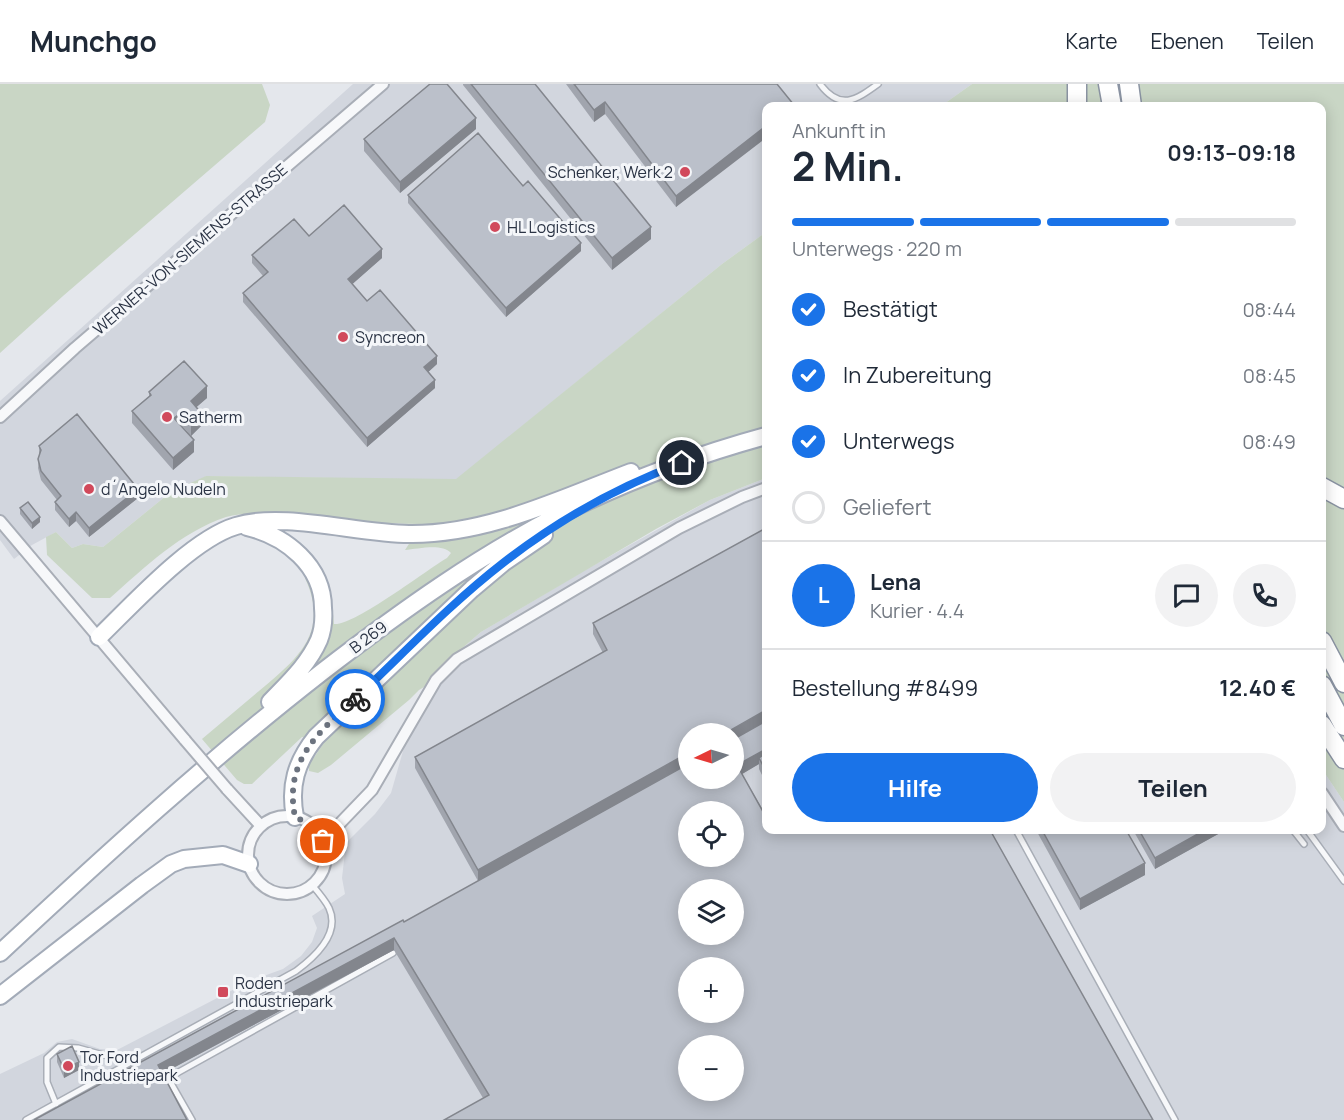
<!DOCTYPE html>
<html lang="de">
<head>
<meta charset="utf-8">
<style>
  :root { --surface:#fff; --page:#f2f2f3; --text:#1f2937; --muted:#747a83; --line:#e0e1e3; --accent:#1a73e8 }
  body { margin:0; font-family:Manrope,sans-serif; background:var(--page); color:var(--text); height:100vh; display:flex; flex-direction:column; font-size:22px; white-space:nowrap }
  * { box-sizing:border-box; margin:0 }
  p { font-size:20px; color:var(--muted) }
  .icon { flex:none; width:33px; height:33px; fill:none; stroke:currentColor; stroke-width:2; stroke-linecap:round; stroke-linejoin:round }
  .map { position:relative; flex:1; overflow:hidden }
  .details { position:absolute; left:762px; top:18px; width:564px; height:732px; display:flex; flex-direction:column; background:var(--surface); border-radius:12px; box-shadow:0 3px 15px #0003 }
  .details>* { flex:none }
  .needle { width:39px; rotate:265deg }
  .buttons { position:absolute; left:678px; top:639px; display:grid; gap:12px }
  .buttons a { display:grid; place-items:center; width:66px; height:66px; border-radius:50%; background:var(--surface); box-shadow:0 3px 15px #0003; font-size:30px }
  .pin { position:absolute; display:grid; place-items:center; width:51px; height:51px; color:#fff; margin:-26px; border:3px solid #fff; border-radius:50%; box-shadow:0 2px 6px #0007 }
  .courier { position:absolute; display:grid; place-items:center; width:60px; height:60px; margin:-30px; border:4px solid #1a73e8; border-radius:50%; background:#fff; color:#222; box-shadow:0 2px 8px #0007 }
  .head em { font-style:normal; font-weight:700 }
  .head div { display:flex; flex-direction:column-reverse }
  .head { display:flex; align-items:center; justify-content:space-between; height:102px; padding:0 30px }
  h1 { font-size:39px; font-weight:700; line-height:45px }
  .bar { display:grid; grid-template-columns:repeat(4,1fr); gap:9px 6px; align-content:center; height:72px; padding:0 30px }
  .bar i { height:8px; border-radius:4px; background:var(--line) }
  .bar .on { background:var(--accent) }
  .bar p { grid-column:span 4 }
  .line { display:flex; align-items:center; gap:15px; padding:0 30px; border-top:2px solid var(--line) }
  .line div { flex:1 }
  .round { display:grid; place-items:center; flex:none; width:63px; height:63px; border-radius:32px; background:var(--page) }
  ol { padding:0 30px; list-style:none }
  li { display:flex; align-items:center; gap:18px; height:66px }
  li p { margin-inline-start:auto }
  li .icon { padding:6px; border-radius:50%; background:var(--accent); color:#fff; stroke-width:4 }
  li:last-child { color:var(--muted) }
  li i { width:33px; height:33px; border:3px solid var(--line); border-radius:50% }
  .cta { display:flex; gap:12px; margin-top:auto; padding:12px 30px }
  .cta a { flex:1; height:69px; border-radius:36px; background:var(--accent); color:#fff; font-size:24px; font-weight:700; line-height:69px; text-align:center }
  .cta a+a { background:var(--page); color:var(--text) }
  header { display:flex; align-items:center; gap:36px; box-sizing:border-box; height:84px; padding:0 30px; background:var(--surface); border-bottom:2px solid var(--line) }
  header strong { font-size:28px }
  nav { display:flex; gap:33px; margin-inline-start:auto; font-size:21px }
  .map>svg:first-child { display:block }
  .built { fill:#d2d6de; fill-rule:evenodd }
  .green { fill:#c9d6c5 }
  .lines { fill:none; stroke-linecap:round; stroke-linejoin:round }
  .service-casing { stroke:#a9aeb7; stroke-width:8 }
  .minor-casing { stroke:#a9aeb7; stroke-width:14 }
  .primary-casing { stroke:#a3abb8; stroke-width:20 }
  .motorway-casing { stroke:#8b94a3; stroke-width:21 }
  .service { stroke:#f7f8fa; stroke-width:5 }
  .minor { stroke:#f7f8fa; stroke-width:10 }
  .primary { stroke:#fff; stroke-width:16 }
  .motorway { stroke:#fff; stroke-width:18 }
  .minor-bridge-casing { stroke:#a9aeb7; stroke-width:14; stroke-linecap:butt }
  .minor-bridge { stroke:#f7f8fa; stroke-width:10 }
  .wall { fill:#a1a5ae }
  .shaded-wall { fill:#83868d }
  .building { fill:#bbc0ca; stroke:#83868d; stroke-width:1.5; fill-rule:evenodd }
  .done { stroke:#6c737f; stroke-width:6; stroke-dasharray:0 10.8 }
  .route { stroke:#1a73e8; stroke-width:8 }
  .poi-dot { fill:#d1495b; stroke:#f4f6f9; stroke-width:2 }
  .labels { text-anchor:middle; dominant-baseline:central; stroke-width:6; stroke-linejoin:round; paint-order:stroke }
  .poi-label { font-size:16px; fill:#2b3445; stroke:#f4f6f9; text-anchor:start }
  .street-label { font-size:16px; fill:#2b3445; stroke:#f4f6f9 }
</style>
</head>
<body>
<header>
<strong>Munchgo</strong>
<nav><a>Karte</a><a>Ebenen</a><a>Teilen</a></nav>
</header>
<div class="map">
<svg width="1344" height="1036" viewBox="0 0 1344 1036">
  <rect width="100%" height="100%" fill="#e4e7ec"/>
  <path class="built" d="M353,0H972L941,22H766V148L722,180L456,396L207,392L172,407L103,463L83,460L72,464L56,448L32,461L14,475L0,456V317Z
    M766,394V746H1322V685L1344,718V1036H0V990L44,969L57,958L72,955L100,965L117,966L250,897L283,885L301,872L312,858L317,844L312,832L345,810L342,794L346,759L375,730L391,709L417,618L438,585L481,548L580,489L710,416ZM688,650H734V694H688ZM688,728H734V772H688ZM688,806H734V850H688ZM688,884H734V928H688ZM688,962H734V1006H688Z"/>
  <path class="green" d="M0,0H262L270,21L265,38L63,212L0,269Z
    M972,0H1344V718L1322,685V22H941Z
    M766,148V394L710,416L656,445L481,548L438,585L429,600L419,606L409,616L331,681L318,689L309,687V681L323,660L302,653L252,700H244L237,696L202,655C221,639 240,623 259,607C298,574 330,549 305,494L321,483C331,502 332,519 334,540C354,542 425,487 447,474L451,469C442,459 418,465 405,466L422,440C375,440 328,433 281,431C263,430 243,428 226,433C181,448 145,483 110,514H92L47,471L46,453L56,448L72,464L83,460L103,463L172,407L206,392L456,395L722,180Z"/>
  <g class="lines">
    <defs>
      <path id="service" d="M820,0C840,27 856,16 878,0
        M1016,746L1175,1036
        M1293,746L1304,760
        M1307,746L1344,797
        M56,1020L47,998V974L59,963L78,964L103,971L139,973
        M26,1036L296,887C315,873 341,850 329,824C325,816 318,808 312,801
        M192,1036L168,994L393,869"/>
      <path id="minor" d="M0,333L75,264L383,0
        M0,437L185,656
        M227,705L261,742
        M1322,709L1344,742
        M248 771a39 39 0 1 1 78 0a39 39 0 1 1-78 0Z
        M323,757L372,706L436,596L457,575L679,444L742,413L766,404"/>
      <path id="primary" d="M247,443C286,452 323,482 323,524C324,535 323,546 319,556C308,581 288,599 270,618
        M99,553C133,520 192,455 236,442C283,427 358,450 409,450C486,451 560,415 631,388
        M295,733C289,702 296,678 316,653L472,505L503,479L544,451
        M0,869C104,772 209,676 322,588C401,527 483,468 573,424C635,394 700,370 766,352
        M0,912L142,801L171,780L184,775L223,771L249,780"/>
      <path id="motorway" d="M1077,0V22
        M1108,0L1112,22
        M1129,0L1132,22
        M1322,403L1344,415
        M1322,557L1344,599
        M1322,601L1344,642
        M1322,641L1344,675"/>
    </defs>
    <use href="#service" class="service-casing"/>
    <use href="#minor" class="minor-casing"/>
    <use href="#primary" class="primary-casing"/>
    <use href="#motorway" class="motorway-casing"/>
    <use href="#service" class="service"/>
    <use href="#minor" class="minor"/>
    <use href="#primary" class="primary"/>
    <use href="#motorway" class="motorway"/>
    <defs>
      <path id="minor-bridge" d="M185,656L227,705"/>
    </defs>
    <use href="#minor-bridge" class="minor-bridge-casing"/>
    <use href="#minor-bridge" class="minor-bridge"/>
  </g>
  <path class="wall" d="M463,0H535L651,155L612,186L463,1Z
    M566,0H777L794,22L676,123L605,30L594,38Z
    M476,45L400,109L364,67V55Z
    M523,102L581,167L506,233L408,119V111Z
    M309,152L382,174L352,200L367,217L437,280L428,288L435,304L367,363L243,218V209L263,192L252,179V171Z
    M149,308L207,314L196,323L202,341L191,352L181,340L180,341L194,368L173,386L132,339V327L149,313Z
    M39,362L138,414L89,453L76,437L69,443L55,426V418L57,416L41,396L38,384L39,372Z
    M20,424L40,438L32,445L20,430Z
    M766,444V699L759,685V680L742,690L775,747L990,746L483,1014L394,866L162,990L34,1036L404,838L478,797L415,684V673L603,569L593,550V539Z
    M1036,746H1126L1145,791L1080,826Z
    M1133,746H1220V749L1155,785Z
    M57,970L79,986L64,994L57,978Z"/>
  <path class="shaded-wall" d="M605,18V30L594,38V26Z
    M476,34V45L400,109V98Z
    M766,42V54L676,123V112Z
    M651,143V155L612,186V174Z
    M581,159V167L506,233V224Z
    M382,165V174L348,204V195Z
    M437,272V280L424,292V283Z
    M435,296V304L367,363V354Z
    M207,302V314L191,328V317Z
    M181,329V340L174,346V334Z
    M202,330V341L191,352V340Z
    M194,356V368L173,386V374Z
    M138,405V414L89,453V444Z
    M76,428V437L69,443V435Z
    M40,433V438L32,445V439Z
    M766,626V638L734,656V650H724Z
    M766,665V676L759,674V680L737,693V681Z
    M688,669V681L478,798V786Z
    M1205,746H1220V749L1155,785V774Z
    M1145,779V791L1080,826V815Z
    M394,854V866L158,992V981Z
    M79,978V986L64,994V985Z"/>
  <path class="building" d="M430,0H447L476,34L400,98L364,55Z
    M471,0H535L651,143L612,174Z
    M574,0H777L794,21L792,22H766V42L676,112L605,18L594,26Z
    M478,49L523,102L528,97L581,159L506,224L408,111Z
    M344,121L382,165L348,195L367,217L380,206L437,272L424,283L435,296L367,354L243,209L268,188L252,171L294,135L309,152Z
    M184,277L207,302L191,317L202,330L191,340L181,329L174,334L194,356L173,374L132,327L151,311L149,308Z
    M77,330L138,405L89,444L76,428L69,435L55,418L61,412L41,387L38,375L41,366L39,362Z
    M28,418L40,433L32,439L20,424Z
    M766,444V626L724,650H688V669L478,786L415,673L607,566L593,539Z
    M766,637V665L737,681L766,733V746H774L775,747L777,746H990L1153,1036H444L489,1011L394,854L158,981L187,1036H34L403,836L404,838L688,680V694H734V655ZM688,728H734V772H688ZM688,806H734V850H688ZM688,884H734V928H688ZM688,962H734V1006H688Z
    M766,669V687L759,674Z
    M1042,746H1126L1145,779L1080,815Z
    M1139,746H1205L1155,774Z
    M72,962L79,978L64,985L57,970Z"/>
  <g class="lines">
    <path class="done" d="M323,757L312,741L295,733C284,677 317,650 355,615"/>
    <path class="route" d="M355,615C403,570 450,520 503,479C557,437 619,402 682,379"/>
  </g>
  <g class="poi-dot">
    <circle cx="685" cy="88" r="6"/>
    <circle cx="495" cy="143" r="6"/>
    <circle cx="343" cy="253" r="6"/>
    <circle cx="167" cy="333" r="6"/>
    <circle cx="89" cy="405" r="6"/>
    <rect x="217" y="902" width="12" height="12" rx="3"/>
    <circle cx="68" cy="982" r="6"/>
  </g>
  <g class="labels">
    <g class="poi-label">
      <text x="673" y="88" text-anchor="end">Schenker, Werk 2</text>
      <text x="507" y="143">HL Logistics</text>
      <text x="355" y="253">Syncreon</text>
      <text x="179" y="333">Satherm</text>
      <text x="101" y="405">d´Angelo Nudeln</text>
      <text x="235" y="899">Roden<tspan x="235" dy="18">Industriepark</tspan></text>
      <text x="80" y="973">Tor Ford<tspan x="80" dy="18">Industriepark</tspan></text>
    </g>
    <g class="street-label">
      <text transform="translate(190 165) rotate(-41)">WERNER-VON-SIEMENS-STRASSE</text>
      <text transform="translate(368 553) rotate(-37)">B 269</text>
    </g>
  </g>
</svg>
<div class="buttons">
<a><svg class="needle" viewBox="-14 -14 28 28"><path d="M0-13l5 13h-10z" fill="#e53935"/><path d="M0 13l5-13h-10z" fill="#747a83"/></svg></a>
<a><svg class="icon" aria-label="locate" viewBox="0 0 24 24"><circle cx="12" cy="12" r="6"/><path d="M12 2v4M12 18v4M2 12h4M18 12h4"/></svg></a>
<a><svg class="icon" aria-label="layers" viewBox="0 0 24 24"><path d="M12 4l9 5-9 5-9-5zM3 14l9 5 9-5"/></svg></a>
<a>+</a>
<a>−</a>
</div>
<div class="pin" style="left:323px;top:757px;background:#ea580c"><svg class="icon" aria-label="bag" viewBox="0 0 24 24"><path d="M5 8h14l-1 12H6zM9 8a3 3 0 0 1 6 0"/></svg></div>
<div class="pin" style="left:682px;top:379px;background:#1f2937"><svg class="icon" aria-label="home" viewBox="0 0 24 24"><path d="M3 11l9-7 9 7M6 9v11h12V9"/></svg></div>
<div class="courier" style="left:355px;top:615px"><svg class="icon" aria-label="bike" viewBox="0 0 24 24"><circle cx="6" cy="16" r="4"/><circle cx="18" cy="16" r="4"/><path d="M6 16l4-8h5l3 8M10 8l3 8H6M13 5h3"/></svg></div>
<section class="details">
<div class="head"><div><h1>2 Min.</h1><p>Ankunft in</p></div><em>09:13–09:18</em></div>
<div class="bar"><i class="on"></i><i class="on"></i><i class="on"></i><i></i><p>Unterwegs · 220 m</p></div>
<ol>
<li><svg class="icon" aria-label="check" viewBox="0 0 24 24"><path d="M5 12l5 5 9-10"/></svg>Bestätigt<p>08:44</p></li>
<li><svg class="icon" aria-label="check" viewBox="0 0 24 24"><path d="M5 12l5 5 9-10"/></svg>In Zubereitung<p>08:45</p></li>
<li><svg class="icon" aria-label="check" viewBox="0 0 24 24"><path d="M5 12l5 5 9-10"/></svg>Unterwegs<p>08:49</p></li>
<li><i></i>Geliefert</li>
</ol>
<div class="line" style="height:108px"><b class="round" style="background:var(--accent);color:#fff">L</b><div><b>Lena</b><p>Kurier · 4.4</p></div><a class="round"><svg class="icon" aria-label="chat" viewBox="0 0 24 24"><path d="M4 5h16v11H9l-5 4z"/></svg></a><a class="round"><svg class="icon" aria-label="phone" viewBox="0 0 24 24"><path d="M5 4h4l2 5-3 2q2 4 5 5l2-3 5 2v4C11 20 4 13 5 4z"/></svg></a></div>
<div class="line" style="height:78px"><div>Bestellung #8499</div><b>12.40 €</b></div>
<div class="cta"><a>Hilfe</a><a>Teilen</a></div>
</section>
</div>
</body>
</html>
